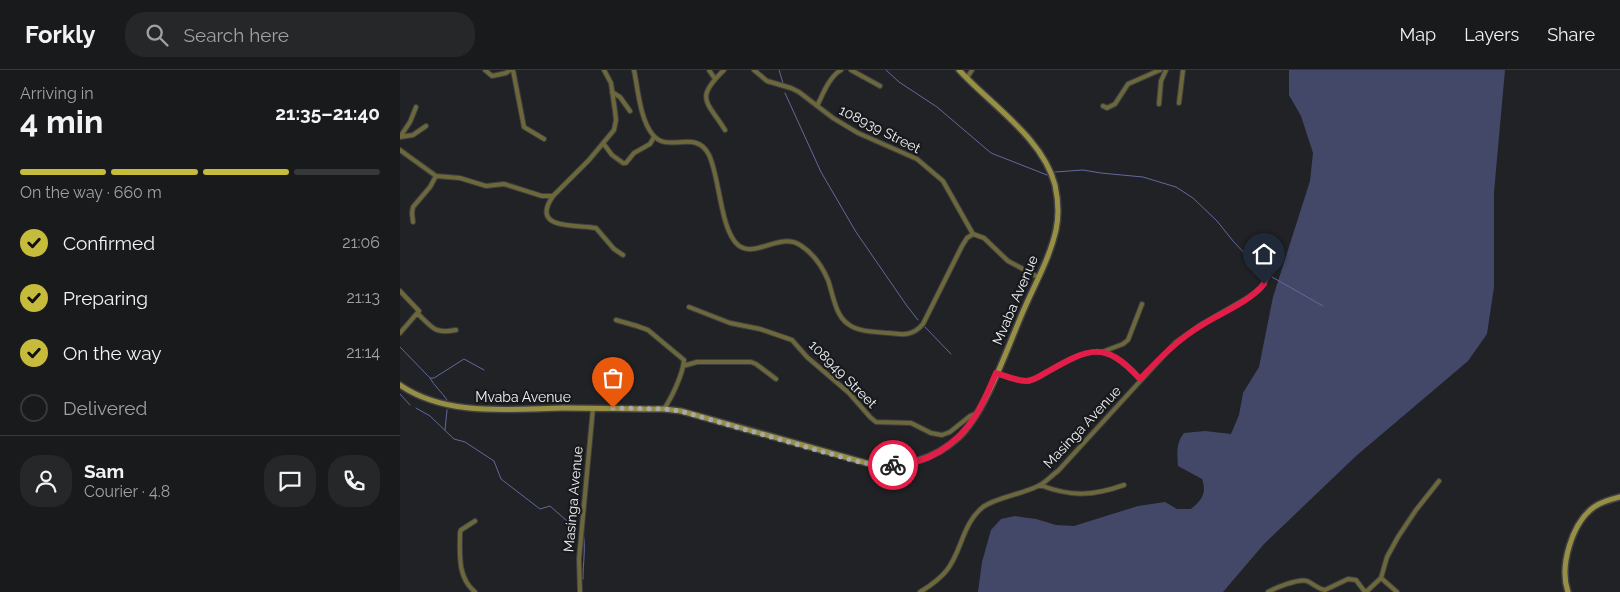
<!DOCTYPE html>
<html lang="en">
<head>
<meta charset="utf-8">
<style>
  :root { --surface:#191a1c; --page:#262729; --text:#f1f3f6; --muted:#9fa1a3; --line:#37383b; --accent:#c7bb3b }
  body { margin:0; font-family:Raleway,sans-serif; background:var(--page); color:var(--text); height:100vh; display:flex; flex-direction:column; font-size:19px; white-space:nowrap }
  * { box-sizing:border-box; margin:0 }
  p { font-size:16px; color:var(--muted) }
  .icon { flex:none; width:28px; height:28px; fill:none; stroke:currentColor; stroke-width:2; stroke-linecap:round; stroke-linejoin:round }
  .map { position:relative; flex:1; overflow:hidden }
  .sheet { display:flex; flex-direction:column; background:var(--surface); width:400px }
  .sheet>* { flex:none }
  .pin { position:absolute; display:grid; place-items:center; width:42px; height:42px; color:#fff; margin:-51px -21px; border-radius:50% 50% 50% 0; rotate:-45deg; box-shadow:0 0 5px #0007 }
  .pin .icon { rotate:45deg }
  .courier { position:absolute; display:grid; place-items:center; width:50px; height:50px; margin:-25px; border:4px solid #e11d48; border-radius:50%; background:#fff; color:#222; box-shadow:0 1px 6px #0007 }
  .summary em { font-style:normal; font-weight:700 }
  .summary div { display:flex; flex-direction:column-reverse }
  .summary { display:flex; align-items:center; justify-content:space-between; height:85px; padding:0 20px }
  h1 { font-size:32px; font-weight:700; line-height:38px }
  .bar { display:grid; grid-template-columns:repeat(4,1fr); gap:8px 5px; align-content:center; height:60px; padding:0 20px }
  .bar i { height:6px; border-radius:4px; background:var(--line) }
  .bar .active { background:var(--accent) }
  .bar p { grid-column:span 4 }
  .line { display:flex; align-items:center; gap:12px; padding:0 20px; border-top:1px solid var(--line) }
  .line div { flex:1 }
  .round { display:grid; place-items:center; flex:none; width:52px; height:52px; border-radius:20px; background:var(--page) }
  ol { padding:0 20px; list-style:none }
  li { display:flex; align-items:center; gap:15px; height:55px }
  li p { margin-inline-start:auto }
  li .icon { padding:5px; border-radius:50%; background:var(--accent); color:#111; stroke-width:4 }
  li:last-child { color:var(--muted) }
  li i { width:28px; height:28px; border:2px solid var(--line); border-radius:50% }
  header { display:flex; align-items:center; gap:30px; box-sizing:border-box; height:70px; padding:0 25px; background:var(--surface); border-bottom:1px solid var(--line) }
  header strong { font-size:24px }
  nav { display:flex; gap:28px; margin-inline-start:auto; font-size:18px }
  .search { width:350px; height:45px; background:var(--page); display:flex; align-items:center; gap:12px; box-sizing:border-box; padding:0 18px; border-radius:20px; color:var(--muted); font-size:19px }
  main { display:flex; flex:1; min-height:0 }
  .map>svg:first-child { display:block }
  .green { fill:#434869 }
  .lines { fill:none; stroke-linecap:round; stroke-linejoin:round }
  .stream { stroke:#61699e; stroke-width:1 }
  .street-casing { stroke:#3e3f42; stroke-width:6 }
  .secondary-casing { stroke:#3e3f42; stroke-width:8 }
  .street { stroke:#6c683b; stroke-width:4 }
  .secondary { stroke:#979044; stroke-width:5 }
  .done { stroke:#a8a9ac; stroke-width:5; stroke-dasharray:0 9 }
  .route { stroke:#e11d48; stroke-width:6 }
  .labels { text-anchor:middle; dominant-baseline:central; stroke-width:4.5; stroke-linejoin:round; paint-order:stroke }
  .street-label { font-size:14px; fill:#f1f2f4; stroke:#18191c }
</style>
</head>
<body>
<header>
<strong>Forkly</strong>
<div class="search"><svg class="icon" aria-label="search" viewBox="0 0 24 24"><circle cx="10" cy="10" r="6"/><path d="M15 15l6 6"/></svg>Search here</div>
<nav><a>Map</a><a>Layers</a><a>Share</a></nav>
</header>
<main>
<section class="sheet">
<div class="summary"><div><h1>4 min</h1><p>Arriving in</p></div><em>21:35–21:40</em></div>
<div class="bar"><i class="active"></i><i class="active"></i><i class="active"></i><i></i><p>On the way · 660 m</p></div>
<ol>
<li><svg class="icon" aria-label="check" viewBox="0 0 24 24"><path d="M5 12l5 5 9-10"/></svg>Confirmed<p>21:06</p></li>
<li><svg class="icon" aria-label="check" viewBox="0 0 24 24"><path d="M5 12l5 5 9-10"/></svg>Preparing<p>21:13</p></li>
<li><svg class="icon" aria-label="check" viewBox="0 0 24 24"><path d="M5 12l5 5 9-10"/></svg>On the way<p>21:14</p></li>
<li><i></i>Delivered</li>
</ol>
<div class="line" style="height:90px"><a class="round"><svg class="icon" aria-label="person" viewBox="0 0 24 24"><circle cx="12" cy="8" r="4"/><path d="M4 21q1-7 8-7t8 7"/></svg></a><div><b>Sam</b><p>Courier · 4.8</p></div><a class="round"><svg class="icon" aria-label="chat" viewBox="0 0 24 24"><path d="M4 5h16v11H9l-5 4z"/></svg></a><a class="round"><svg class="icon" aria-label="phone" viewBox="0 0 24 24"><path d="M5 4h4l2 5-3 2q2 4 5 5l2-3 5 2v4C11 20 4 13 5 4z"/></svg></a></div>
</section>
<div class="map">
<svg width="1220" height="522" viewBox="0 0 1220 522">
  <rect width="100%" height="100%" fill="#212225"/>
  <path class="green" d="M889,0H1105L1094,122V217L1087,264L1068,291L956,386L864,474L823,522H578L582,492L591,460L601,449L615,446L636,449L656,455L674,456L738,436L765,432L777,439H791C802,430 807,423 802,409L778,396C777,384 776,373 784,363L805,361L831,364L839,345L843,323L859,297L873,227L910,111L913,83L901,46L889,25Z"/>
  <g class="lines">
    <path class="stream" d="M379,0L383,13
      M486,0L499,12L537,37L591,83L647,105
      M385,23L421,102L456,162L507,236L518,250
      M655,102L683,100L701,103L743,107L776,117L793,128L817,151L833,171L847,186L865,201
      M872,207L923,236
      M525,257L551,284
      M0,277L30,308H34L64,289L84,300
      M30,308C34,316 42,322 47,330
      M0,324L10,335
      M16,338L30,346L54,369L65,372L94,391L101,409L140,439L150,436L175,458
      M45,360L47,340
      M183,509C183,493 186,477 183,462"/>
    <defs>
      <path id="street" d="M85,0L92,6L106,3L110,0
        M113,0L124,57L144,69
        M234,0C238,19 240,50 253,65C268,84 296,58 309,85C320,108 320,159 338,175C355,189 379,162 400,175C413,183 422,196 428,210C433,224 435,245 448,254C458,262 476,262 489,263C503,265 513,266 523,254L562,176L567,168L573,164L584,168L608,191L638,207
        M309,0L315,9
        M324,0C294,29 307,31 325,60
        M354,0L367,11L391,18L399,22L433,48L458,63L517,89L543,111L573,164
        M451,0L480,16
        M567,8L572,0
        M212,22L220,27L230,41
        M779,33L783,0
        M759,34L761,11L766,0
        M417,36C423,24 429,7 441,0
        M703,36L707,38L715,34L728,14L760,0
        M0,67L10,52L16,37
        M0,67L13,65L26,56
        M203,73L212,85L223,93H226L234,83L250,74L254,67
        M0,80L36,106L60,108L86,116L104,114L142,126H153L189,90L214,60L216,50L215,41L211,13L204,0
        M153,126C129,161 178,154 196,158L214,179L223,185
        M13,152L12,143L13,137L30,117L36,106
        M0,221L19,241L0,263
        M289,237L330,253L360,259L392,270L407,287L449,323L470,347L476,352L511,353L531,363L542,365L550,362L570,346L577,343
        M18,244C33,258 34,264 56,260
        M216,250L237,256L248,260L284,290C283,304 272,327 264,339
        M702,282L723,274L728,270L742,234
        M283,296L297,292H351L356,294L376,309
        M596,303C606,306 616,311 626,311C634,311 641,305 647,302C689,278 705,270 740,309
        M640,415C671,427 693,426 724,415
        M981,508L997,522
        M75,522C57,507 60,484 60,463L61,460L75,451
        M180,522L179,489L193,338
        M520,522C530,516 540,509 547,500C562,481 562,454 583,437C597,427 624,424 640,415C646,412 652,405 658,401L775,273L802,254L849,227L860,219L874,196L880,179
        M868,522C875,518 899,508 907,511C914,514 918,519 925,520L948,509L956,510L965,522
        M966,522L981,508L987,487L998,467L1016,440L1039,411"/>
      <path id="secondary" d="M0,315C46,347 111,339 164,338C197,338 230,339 264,339L281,341L470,394C503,397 532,391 558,368C587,341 608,275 625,237C636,212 650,187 656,160C659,146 658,129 655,115C643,68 591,35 559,0
        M1168,522C1159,496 1172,453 1194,437C1201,432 1212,429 1220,427"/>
    </defs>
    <use href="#street" class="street-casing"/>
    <use href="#secondary" class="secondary-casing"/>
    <use href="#street" class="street"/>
    <use href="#secondary" class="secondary"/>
  </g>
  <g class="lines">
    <path class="done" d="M213,338L266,339L280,341L455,391L470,394L493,395"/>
    <path class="route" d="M493,395C527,395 558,374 576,345C584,332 590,317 596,303C606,306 616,311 626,311C634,311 641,305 647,302C689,278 705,270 740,309C760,288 777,270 802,255C822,242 848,233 864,214"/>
  </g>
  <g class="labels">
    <g class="street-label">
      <text transform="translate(480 59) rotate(27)">108939 Street</text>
      <text transform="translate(615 230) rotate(-67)">Mvaba Avenue</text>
      <text transform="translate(443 304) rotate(45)">108949 Street</text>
      <text x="123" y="327">Mvaba Avenue</text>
      <text transform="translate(682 357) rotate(-47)">Masinga Avenue</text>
      <text transform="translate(173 429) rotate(-85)">Masinga Avenue</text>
    </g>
  </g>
</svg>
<div class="pin" style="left:213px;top:338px;background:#ea580c"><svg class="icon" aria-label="bag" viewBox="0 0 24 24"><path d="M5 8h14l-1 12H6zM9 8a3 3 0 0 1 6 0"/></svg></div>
<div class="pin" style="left:864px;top:214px;background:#1f2937"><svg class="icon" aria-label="home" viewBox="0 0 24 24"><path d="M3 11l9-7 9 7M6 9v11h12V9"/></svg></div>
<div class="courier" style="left:493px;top:395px"><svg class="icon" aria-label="bike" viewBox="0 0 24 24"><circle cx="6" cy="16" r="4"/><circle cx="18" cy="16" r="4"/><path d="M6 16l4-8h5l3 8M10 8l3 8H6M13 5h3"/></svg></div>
</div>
</main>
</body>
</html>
